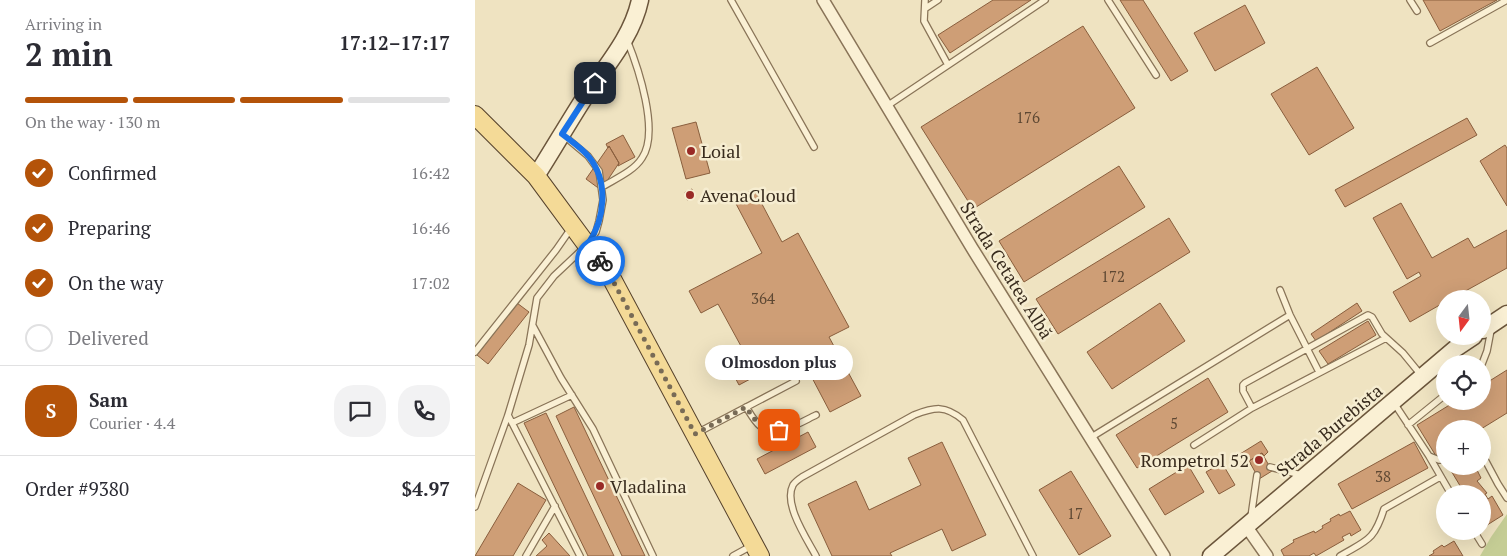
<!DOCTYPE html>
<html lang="en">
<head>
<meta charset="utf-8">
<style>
  :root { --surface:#fff; --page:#f2f2f3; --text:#2b2b33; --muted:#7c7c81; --line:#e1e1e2; --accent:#b45309 }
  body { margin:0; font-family:"PT Serif",serif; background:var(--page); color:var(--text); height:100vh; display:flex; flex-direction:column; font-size:19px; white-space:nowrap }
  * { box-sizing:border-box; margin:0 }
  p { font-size:16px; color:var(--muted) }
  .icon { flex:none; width:28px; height:28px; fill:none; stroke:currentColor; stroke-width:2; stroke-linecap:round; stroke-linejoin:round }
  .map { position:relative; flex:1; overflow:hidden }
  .side { display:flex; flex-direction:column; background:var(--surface); width:475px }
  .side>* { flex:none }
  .needle { width:32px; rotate:195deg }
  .controls { position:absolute; left:961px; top:290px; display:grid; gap:10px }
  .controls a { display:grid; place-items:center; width:55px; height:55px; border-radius:50%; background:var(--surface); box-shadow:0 5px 20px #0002; font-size:25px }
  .pin { position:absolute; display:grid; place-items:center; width:42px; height:42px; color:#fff; margin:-21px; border-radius:10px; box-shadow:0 2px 8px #0006 }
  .courier { position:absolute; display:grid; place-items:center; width:50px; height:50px; margin:-25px; border:4px solid #1a73e8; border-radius:50%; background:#fff; color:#222; box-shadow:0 1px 6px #0007 }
  .bubble { position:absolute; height:35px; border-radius:18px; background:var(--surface); box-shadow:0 5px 20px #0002; font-size:16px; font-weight:700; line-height:35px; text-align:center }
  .headline em { font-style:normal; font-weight:700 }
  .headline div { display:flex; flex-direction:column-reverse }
  .headline { display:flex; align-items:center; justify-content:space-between; height:85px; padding:0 25px }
  h1 { font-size:32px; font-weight:700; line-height:38px }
  .bar { display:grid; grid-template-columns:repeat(4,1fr); gap:8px 5px; align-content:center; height:60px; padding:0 25px }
  .bar i { height:6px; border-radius:4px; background:var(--line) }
  .bar .active { background:var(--accent) }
  .bar p { grid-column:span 4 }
  .line { display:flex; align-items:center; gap:12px; padding:0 25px; border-top:1px solid var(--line) }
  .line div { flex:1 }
  .round { display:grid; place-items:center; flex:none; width:52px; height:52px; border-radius:20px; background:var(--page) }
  ol { padding:0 25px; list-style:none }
  li { display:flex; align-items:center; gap:15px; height:55px }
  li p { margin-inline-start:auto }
  li .icon { padding:5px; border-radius:50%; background:var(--accent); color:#fff; stroke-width:4 }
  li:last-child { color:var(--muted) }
  li i { width:28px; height:28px; border:2px solid var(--line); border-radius:50% }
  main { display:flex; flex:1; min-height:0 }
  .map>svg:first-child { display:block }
  .green { fill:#c5cd95 }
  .building { fill:#ce9e76; stroke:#895e3d }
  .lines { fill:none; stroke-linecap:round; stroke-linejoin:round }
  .lane-casing { stroke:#897458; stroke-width:8 }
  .street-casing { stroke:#897458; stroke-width:14 }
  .secondary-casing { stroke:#6b553b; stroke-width:19 }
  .primary-casing { stroke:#56422c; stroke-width:20 }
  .lane { stroke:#faf0d4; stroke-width:5.5 }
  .street { stroke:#faf0d4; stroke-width:11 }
  .secondary { stroke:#faf0d4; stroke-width:16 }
  .primary { stroke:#f4da97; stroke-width:18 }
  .done { stroke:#786b56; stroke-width:5; stroke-dasharray:0 9 }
  .route { stroke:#1a73e8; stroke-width:6 }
  .poi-dot { fill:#992a26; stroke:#f6edd1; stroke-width:2 }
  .labels { text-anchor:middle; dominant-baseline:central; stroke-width:5; stroke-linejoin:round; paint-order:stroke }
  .number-label { font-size:15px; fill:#5e4833 }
  .poi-label { font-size:18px; fill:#382b1d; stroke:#f6edd1; text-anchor:start }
  .street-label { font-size:18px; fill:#382b1d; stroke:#f6edd1 }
</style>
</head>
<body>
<main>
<section class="side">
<div class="headline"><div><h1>2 min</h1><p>Arriving in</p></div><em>17:12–17:17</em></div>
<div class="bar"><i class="active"></i><i class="active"></i><i class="active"></i><i></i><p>On the way · 130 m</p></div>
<ol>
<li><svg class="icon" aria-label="check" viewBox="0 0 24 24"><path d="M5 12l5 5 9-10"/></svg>Confirmed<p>16:42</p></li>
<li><svg class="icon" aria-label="check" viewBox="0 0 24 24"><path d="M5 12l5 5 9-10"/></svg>Preparing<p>16:46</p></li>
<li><svg class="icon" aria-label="check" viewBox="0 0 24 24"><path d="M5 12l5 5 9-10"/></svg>On the way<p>17:02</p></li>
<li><i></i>Delivered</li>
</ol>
<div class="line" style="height:90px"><b class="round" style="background:var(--accent);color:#fff">S</b><div><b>Sam</b><p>Courier · 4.4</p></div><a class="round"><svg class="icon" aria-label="chat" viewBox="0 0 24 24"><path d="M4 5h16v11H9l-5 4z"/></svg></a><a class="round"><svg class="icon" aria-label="phone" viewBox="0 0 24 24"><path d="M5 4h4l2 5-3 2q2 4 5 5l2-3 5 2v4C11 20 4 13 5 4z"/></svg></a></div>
<div class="line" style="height:65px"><div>Order #9380</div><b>$4.97</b></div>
</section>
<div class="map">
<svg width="1032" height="556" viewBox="0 0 1032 556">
  <rect width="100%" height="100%" fill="#efe3c1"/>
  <path class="green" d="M1032,514V556H1005L1016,537Z"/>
  <path class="building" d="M518,0H556L475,53L463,35Z
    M645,0H668L713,71L696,81Z
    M948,0H1022L965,31Z
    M770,5L790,43L740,71L719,33Z
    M608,26L660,108L498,209L446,127Z
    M842,67L879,128L834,155L796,94Z
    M992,118L1002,135L870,207L860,190Z
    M221,122L235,173L211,179L197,128Z
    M148,135L160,157L143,166L144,163L134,146L133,148L131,144Z
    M1030,145L1032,148V206L1005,161Z
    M134,146L144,163L126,190L111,179Z
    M644,166L670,207L549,282L524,241Z
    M217,189L219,198L212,200L210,192Z
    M279,189L307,242L323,233L374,327L354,337L386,396L355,412L324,353L264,385L255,368L273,359L243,304L226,313L214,291L287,253L259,200Z
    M926,203L957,258L993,238L999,248L1032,230V268L976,299H970V302L935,322L918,292L946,276L944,272L932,279L898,218Z
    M694,218L715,252L583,334L561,299Z
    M42,303L54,312L13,364L2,355Z
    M685,303L710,341L637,389L612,352Z
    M882,303L887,311L841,341L836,334Z
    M893,321L901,335L853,364L844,351Z
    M1032,370V413L1006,429H970V451L961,456L942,425L981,401H1008V385Z
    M733,378L753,412L662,468L641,435Z
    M99,407L170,556H147L81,416Z
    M71,413L139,556H113L49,423Z
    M333,432L341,447L290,474L282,459Z
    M786,441L793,452L789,456L787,453L774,461L776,464L772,467L765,454Z
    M467,442L511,535L477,551L467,529L415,553L417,556H357L333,504L381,481L394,510L446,485L433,458Z
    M939,442L953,468L877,509L863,484Z
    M787,453L797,471L784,479L774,461Z
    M747,463L760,485L744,494L731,472Z
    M713,465L729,492L690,515L674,489Z
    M980,466H1000L1006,478L1002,481L1012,493L1010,494L1013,499L1017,496L1028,515L1009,527L1008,524V494H990L975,469Z
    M596,471L636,536L604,555L564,490Z
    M43,483L71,500L38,556H0Z
    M875,511L886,530L876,536L875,533L867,537L869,540L841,556L839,553L834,556H809L806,550L819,542L818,540L839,531L840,533L848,528L847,526L856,521L855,519L864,514L865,516Z
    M74,533L95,556H61L72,546L67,540Z
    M979,541L988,556H954L959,553L958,551L967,545L969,547Z"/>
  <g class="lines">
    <defs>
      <path id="lane" d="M256,0L339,147
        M450,0L449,21L473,65
        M633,0L681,75
        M935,0L942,11
        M451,8L463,0
        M955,43L1032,0
        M412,106L570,0
        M127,187C140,179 159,171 167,158C185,132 163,67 152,40
        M805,290L815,315L844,372
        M58,326L86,378L118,429L178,556
        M0,352L81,250L97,227
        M1007,364L1012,351L1016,330
        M919,403L954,456L964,460H970
        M271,407C275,413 279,421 285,426C301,439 326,422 341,415
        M777,408L768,391V385L770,383L893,315L897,317L907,334L928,353L946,375
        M33,415L105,556
        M37,423L97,395
        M933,425L970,395
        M222,433L321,381
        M615,438L815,315
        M719,445L777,408L911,338
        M954,456L976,494
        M1008,456L1023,484L1032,498
        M795,467L826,475
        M0,507L33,415L54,345L62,298L79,276L113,244L121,232L124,221L128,200L124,171L113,156L88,135
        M776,517L782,475
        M999,531L1007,544
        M51,556L80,506
        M258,556L278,545
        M341,556C332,539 308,504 318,485C320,482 324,479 327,477L439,415C460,407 470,405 488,420L558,556
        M865,556C892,540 899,541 909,509L965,477"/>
      <path id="street" d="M348,0L497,248L689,556
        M771,526L792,556"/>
      <path id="secondary" d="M61,176C77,151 92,125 108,100C129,68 157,38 165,0
        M1008,330L1032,314
        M736,556L981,348L999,336"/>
      <path id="primary" d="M0,115L61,176L137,279L285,556"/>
    </defs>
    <use href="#lane" class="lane-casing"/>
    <use href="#street" class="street-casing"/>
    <use href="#secondary" class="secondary-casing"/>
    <use href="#primary" class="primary-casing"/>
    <use href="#lane" class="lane"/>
    <use href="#street" class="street"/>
    <use href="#secondary" class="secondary"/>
    <use href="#primary" class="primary"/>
  </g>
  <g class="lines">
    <path class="done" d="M125,261L137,279L220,434L271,407C280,420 286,432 304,430"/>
    <path class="route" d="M120,83L87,134C96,141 107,148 114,157C134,182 130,219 113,244L125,261"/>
  </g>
  <g class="poi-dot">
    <circle cx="216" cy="151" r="5"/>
    <circle cx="215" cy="195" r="5"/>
    <circle cx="784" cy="460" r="5"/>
    <circle cx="125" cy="486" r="5"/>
  </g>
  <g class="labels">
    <g class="number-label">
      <text x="553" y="117">176</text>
      <text x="638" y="276">172</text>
      <text x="288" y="298">364</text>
      <text x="699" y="423">5</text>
      <text x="908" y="476">38</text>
      <text x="600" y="513">17</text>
    </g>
    <g class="poi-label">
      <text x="226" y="151">Loial</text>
      <text x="225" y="195">AvenaCloud</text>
      <text x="774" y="460" text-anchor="end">Rompetrol 52</text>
      <text x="135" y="486">Vladalina</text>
    </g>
    <g class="street-label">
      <text transform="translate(532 270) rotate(58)">Strada Cetatea Albă</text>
      <text transform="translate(854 430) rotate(-40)">Strada Burebista</text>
    </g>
  </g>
</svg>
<div class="controls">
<a><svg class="needle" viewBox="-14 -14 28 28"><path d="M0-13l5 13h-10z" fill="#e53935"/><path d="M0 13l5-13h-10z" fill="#7c7c81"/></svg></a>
<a><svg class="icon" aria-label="locate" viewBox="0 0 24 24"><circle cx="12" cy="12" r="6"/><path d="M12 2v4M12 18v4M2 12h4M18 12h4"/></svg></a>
<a>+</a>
<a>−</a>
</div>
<div class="pin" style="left:304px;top:430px;background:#ea580c"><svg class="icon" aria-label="bag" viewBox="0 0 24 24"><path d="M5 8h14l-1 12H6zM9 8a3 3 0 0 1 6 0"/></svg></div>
<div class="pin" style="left:120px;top:83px;background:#1f2937"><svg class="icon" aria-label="home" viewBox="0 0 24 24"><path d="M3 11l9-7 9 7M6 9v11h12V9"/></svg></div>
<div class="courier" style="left:125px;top:261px"><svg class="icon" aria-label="bike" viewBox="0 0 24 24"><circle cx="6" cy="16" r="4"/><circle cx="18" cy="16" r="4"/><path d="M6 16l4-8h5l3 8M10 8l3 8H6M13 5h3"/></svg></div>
<div class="bubble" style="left:230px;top:345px;width:148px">Olmosdon plus</div>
</div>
</main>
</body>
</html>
